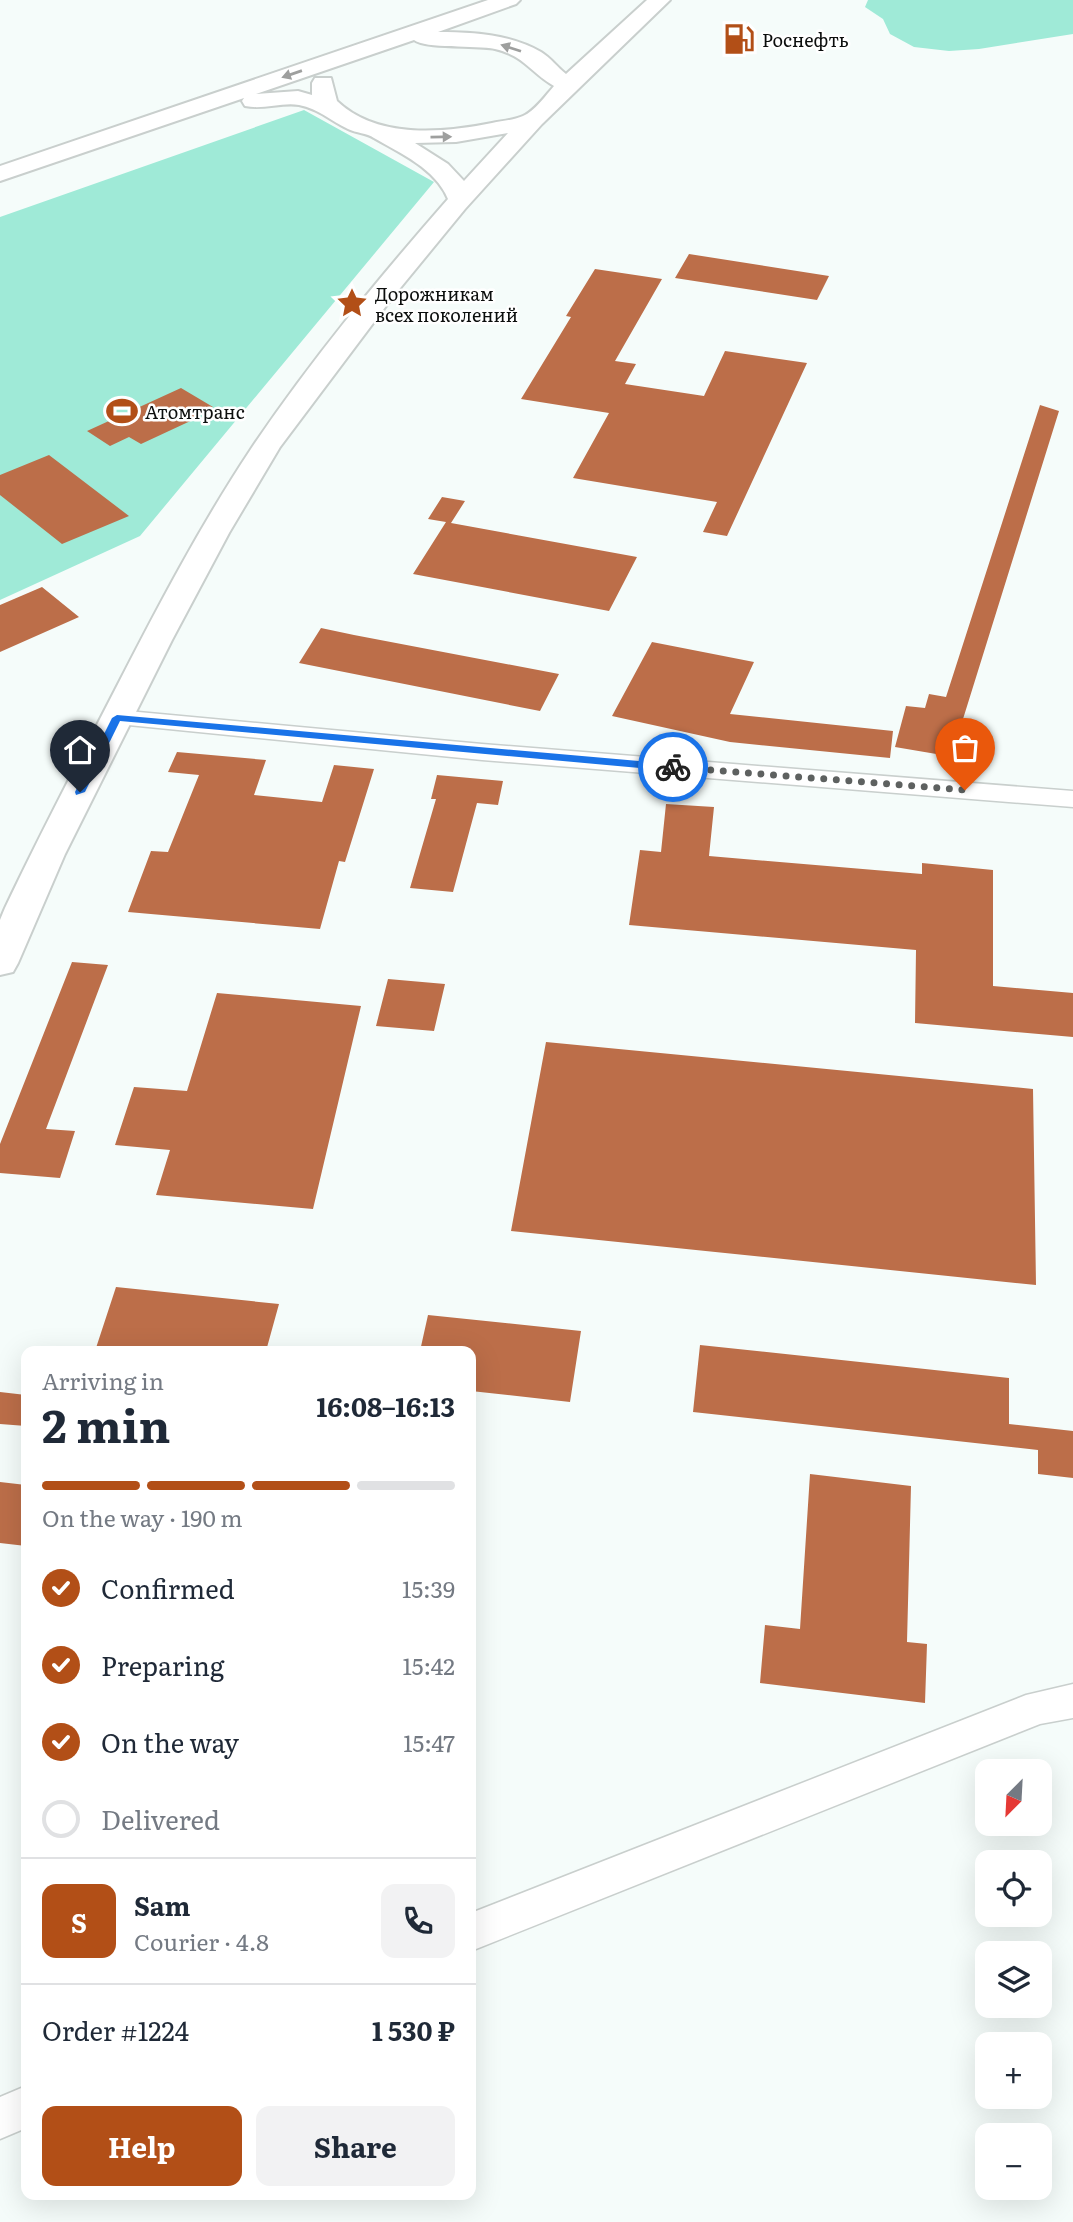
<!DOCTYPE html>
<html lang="en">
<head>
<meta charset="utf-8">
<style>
  :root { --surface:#fff; --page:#f2f2f3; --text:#1f2937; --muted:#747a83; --line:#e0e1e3; --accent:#b24f17 }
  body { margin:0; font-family:Literata,serif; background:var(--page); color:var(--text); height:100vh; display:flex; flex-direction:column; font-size:26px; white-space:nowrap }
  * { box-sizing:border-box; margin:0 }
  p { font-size:23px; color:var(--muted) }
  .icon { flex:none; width:38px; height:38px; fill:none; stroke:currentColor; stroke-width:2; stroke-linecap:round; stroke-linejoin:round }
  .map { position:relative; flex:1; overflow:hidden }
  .sheet { position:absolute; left:21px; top:1346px; width:455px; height:854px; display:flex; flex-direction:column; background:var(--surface); border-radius:14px; box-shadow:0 7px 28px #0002 }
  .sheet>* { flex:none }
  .needle { width:46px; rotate:204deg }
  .tools { position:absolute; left:975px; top:1759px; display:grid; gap:14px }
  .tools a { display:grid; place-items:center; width:77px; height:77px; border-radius:14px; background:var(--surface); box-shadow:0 7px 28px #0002; font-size:35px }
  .pin { position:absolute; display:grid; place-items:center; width:60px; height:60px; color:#fff; margin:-72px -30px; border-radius:50% 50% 50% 0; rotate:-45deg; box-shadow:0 0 7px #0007 }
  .pin .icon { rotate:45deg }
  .courier { position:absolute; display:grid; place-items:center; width:70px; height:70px; margin:-35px; border:5px solid #1a73e8; border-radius:50%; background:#fff; color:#222; box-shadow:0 2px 9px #0007 }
  .head em { font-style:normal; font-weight:700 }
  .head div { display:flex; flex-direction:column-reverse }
  .head { display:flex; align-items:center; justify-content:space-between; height:119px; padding:0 21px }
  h1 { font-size:46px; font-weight:700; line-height:52px }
  .bar { display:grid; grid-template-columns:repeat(4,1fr); gap:10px 7px; align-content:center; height:84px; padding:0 21px }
  .bar i { height:9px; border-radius:5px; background:var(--line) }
  .bar .active { background:var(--accent) }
  .bar p { grid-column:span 4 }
  .line { display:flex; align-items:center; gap:18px; padding:0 21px; border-top:2px solid var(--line) }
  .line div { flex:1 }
  .round { display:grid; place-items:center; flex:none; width:74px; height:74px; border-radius:14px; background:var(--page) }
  ol { padding:0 21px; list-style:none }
  li { display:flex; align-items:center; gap:21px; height:77px }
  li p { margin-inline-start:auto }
  li .icon { padding:7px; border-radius:50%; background:var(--accent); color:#fff; stroke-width:4 }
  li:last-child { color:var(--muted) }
  li i { width:38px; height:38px; border:4px solid var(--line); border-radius:50% }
  .action { display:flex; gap:14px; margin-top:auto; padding:14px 21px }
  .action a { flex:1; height:80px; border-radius:14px; background:var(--accent); color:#fff; font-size:28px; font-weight:700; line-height:80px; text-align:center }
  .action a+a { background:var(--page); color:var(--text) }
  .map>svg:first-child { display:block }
  .green { fill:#9fead7 }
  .building { fill:#bc6e49 }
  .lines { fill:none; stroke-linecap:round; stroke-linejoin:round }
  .minor-casing { stroke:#c9cfcd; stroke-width:3 }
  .tertiary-casing { stroke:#c9cfcd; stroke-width:4 }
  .minor { fill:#fff; fill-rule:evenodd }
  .tertiary { fill:#fff; fill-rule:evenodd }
  .oneway { fill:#9e9f9e }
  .route { fill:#1a73e8 }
  .done { stroke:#5e6160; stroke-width:7; stroke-dasharray:0 12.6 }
  .labels { text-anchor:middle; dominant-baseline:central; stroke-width:5; stroke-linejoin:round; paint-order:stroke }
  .far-poi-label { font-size:18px; fill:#0c0e0d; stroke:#fff; text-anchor:start }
</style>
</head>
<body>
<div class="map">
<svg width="1073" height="2222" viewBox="0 0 1073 2222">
  <rect width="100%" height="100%" fill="#f5fcfa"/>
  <path class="green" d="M868,0H1073V34L979,49L949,51L914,47L890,34L883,19L865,7Z
    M304,110L434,182L140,536L0,600V217Z"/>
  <path class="building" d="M689,254L829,276L817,300L675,278Z
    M595,269L662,279L615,361L636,364L625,384L704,396L725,351L807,363L727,536L703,532L717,502L573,478L609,413L521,399L571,317L566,316Z
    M181,388L213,407L196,415L199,417L141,444L129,437L110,446L87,431Z
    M1040,405L1059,411L963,719L954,757L895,747L906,706L925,708L929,694L946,697Z
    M49,455L129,516L62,544L0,495V475Z
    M442,497L465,501L451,523L637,557L609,611L413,574L446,522L428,519Z
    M42,587L79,617L0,652V605Z
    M321,628L354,635L559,674L540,711L299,663Z
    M652,642L754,662L730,714L893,731L890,758L730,742L612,716Z
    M177,752L266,760L254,795L322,802L334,765L374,769L345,862L339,861L320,929L128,912L151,851L168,852L199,775L168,772Z
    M437,775L503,781L498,805L477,803L453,892L410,888L436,799H431Z
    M666,804L714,807L709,856L922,874V863L993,870V986L1073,993V1037L915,1023L916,950L629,925L640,850L661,852Z
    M72,962L108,965L46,1129L75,1131L60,1178L0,1173V1144Z
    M388,979L445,984L434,1031L376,1026Z
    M217,993L361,1006L313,1209L156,1195L170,1150L115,1145L134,1087L187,1091Z
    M546,1042L1033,1089L1036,1285L511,1231Z
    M116,1287L279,1304L266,1351H95Z
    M428,1315L581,1331L570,1402L471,1391V1351H420Z
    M700,1345L1009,1378V1424L1073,1431V1478L1038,1474V1450L693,1412Z
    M0,1392L26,1395V1426L0,1424Z
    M810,1474L911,1486L907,1642L927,1644L925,1703L760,1683L765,1625L800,1629Z
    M0,1482L26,1485V1546L0,1543Z"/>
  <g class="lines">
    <defs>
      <path id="minor" d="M117,710L482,744L1073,791V807L482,760L108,723L105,718L108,713Z
        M1073,1684V1718L1040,1724L471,1951V1913L1026,1695Z
        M26,2086V2128L0,2139V2097Z"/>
      <path id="tertiary" d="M488,0H520L516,4L438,32C472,32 510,34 541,52C551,58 557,67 566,74L647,0H670L542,124L465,209L392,298L280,447L229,533L172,640L65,854L18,963L13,972L0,975V920L5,908C40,834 78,762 115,690C157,608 200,526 251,449C310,361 379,278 448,199C436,169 400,153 374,138C367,133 356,133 348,129C331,121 319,109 299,105C282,102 263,110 245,106L242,101L244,98L0,181V166ZM414,40C425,49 476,45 495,49C525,56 531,73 554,86C546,95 535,111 523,116C514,120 502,121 492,123C442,133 377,139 337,101L331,78H315L312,83V95L298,91L256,94ZM508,133L464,181L448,164L415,143L456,142Z"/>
    </defs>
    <use href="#minor" class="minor-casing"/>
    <use href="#tertiary" class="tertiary-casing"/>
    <use href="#minor" class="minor"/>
    <use href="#tertiary" class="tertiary"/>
  </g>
  <defs><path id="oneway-solid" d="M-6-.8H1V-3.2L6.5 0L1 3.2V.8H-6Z" transform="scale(1.75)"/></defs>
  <g class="oneway">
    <use href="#oneway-solid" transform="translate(511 48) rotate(-162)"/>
    <use href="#oneway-solid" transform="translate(292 74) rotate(161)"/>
    <use href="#oneway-solid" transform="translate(441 137) rotate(-1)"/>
  </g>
  <path class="route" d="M117,715L673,764L678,767L673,771L120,721L85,792L76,795L75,792L112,718Z"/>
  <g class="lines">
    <path class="done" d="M673,767L965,790"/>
  </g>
  <defs>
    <symbol id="fuel-bare" viewBox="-9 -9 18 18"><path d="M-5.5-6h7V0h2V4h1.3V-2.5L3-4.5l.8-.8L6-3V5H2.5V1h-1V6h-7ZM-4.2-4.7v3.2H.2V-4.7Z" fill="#b24f17" stroke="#fff" stroke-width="2.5" paint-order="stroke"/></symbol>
    <symbol id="sight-bare" viewBox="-9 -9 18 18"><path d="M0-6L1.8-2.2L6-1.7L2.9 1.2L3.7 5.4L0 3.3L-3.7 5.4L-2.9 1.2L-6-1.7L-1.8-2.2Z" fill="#b24f17" stroke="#fff" stroke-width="2.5" paint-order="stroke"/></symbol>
    <symbol id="stadium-bare" viewBox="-9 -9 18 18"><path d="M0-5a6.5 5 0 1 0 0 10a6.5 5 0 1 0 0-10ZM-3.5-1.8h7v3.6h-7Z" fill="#b24f17" stroke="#fff" stroke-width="2.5" paint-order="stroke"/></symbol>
  </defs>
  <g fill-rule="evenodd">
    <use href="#fuel-bare" x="717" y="17" width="44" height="44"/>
    <use href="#sight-bare" x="330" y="281" width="44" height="44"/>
    <use href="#stadium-bare" x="100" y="389" width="44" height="44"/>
  </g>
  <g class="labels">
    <g class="far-poi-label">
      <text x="762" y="39">Роснефть</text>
      <text x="375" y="293">Дорожникам<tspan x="375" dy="21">всех поколений</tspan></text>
      <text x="145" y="411">Атомтранс</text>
    </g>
  </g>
</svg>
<div class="tools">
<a><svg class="needle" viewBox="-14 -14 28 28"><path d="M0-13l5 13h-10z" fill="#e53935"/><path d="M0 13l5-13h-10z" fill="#747a83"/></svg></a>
<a><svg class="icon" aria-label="locate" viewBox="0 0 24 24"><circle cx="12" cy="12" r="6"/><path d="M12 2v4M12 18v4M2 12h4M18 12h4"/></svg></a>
<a><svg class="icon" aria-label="layers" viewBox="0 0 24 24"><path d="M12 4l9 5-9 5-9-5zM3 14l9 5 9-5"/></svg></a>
<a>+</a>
<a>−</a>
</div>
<div class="pin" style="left:965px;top:790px;background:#ea580c"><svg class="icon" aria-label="bag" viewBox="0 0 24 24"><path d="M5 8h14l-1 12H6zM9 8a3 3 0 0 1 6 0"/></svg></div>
<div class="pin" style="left:80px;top:792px;background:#1f2937"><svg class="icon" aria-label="home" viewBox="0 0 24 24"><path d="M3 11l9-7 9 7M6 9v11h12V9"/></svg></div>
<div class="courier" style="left:673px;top:767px"><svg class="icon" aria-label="bike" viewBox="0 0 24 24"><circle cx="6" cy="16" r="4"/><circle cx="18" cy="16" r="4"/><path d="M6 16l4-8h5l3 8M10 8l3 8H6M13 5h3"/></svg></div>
<section class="sheet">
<div class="head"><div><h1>2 min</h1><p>Arriving in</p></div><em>16:08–16:13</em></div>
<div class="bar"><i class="active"></i><i class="active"></i><i class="active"></i><i></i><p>On the way · 190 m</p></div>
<ol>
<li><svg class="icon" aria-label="check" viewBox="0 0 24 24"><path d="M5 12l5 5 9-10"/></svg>Confirmed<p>15:39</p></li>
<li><svg class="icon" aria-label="check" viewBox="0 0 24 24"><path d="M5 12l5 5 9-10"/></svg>Preparing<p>15:42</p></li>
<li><svg class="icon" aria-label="check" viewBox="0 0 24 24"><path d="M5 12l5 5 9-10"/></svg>On the way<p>15:47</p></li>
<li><i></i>Delivered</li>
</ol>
<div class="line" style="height:126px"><b class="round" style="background:var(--accent);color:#fff">S</b><div><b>Sam</b><p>Courier · 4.8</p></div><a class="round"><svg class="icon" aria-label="phone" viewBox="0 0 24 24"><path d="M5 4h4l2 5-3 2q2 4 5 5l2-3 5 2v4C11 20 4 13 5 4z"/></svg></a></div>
<div class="line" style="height:91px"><div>Order #1224</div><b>1 530 ₽</b></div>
<div class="action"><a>Help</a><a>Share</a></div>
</section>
</div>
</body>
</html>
